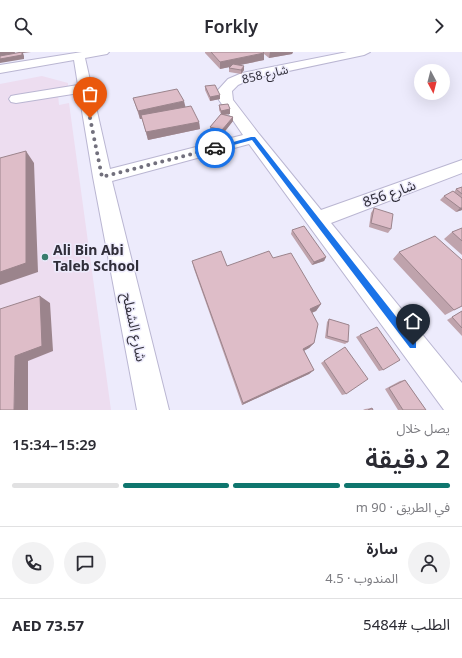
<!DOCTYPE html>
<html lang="ar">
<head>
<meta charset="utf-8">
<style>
  :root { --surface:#fff; --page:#f2f2f3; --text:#2b2b33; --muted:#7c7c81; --line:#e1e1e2; --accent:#0f766e }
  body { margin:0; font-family:"Noto Sans","Noto Sans Arabic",sans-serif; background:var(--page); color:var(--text); direction:rtl; height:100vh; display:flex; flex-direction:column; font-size:15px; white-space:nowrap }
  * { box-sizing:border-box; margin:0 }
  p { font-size:13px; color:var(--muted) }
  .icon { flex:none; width:22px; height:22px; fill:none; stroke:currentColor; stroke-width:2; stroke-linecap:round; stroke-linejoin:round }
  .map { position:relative; height:358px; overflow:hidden; direction:ltr }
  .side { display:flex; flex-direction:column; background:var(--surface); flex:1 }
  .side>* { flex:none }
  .needle { width:26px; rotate:173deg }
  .tools { position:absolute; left:414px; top:12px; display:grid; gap:8px }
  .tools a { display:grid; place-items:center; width:36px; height:36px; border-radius:50%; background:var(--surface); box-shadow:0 4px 16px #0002; font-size:20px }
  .pin { position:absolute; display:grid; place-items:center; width:34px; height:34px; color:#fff; margin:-41px -17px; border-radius:50% 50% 50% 0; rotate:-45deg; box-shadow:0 0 4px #0007 }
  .pin .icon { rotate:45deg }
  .courier { position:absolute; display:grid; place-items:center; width:40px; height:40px; margin:-20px; border:3px solid #1a73e8; border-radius:50%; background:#fff; color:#222; box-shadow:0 1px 5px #0007 }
  .headline em { font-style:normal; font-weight:600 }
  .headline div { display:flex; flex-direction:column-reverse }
  .headline { display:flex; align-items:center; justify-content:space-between; height:68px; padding:0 12px }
  h1 { font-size:26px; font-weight:600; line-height:30px }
  .bar { display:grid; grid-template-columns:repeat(4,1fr); gap:6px 4px; align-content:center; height:48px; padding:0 12px }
  .bar i { height:5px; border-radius:3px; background:var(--line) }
  .bar .selected { background:var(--accent) }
  .bar p { grid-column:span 4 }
  .line { display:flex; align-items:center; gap:10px; padding:0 12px; border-top:1px solid var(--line) }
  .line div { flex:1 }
  .round { display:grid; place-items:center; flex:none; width:42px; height:42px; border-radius:21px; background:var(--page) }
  header { display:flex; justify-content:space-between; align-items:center; height:52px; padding:0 12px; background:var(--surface); font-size:18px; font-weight:600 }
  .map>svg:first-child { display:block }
  .education { fill:#edddf0 }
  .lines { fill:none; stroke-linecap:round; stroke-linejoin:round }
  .minor-casing { stroke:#bab6d2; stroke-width:2 }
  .minor { fill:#fff; fill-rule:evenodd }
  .wall { fill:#bfa3ac }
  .shaded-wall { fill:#9b848c }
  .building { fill:#debdc8; stroke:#9b848c }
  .route { fill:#1a73e8 }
  .done { stroke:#72707d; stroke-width:4; stroke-dasharray:0 7.2 }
  .poi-dot { fill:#397c6d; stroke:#edebfc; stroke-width:1.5 }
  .labels { text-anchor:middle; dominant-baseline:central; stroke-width:3; stroke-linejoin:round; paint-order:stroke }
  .far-street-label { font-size:12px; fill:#302e39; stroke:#edebfc }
  .street-label { font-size:14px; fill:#302e39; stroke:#edebfc }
  .poi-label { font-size:14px; font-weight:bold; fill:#302e39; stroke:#edebfc; text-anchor:start }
</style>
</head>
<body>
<header><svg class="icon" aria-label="forward" viewBox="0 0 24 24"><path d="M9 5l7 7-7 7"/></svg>Forkly<svg class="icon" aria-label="search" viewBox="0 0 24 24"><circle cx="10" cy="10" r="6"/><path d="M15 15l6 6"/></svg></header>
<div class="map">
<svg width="462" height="358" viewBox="0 0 462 358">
  <rect width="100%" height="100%" fill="#edebfc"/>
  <path class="education" d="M42,24L68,31V40L58,42L59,53L69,51L111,358H0V32Z"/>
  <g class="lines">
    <defs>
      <path id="minor" d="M82,0H109L107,2L85,6L110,117L243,83L219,48L218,38L228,27L242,21L347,0H370L364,3L251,27L238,33L232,39L233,48L259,82L321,158L462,108V121L331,171L462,331V358H444L249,92L112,129L169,358H137L93,125L79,41L16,51L11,50L9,47L11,44L16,43L78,33L74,8L0,21V13Z"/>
    </defs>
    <use href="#minor" class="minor-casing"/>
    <use href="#minor" class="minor"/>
  </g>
  <path class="wall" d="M205,0H293L292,2L269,6L264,2V8L240,13L244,18L241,22L229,20V15L220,17L205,1Z
    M205,34L220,47L210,49L205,38Z
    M133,46L185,55L199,70L200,77L148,88L142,67H140Z
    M219,53L230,57V62L224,63L233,65V69L222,83L210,79V75L221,62L219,58Z
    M462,135V158L456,160L440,148L444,144L454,140L456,137Z
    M374,156L391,177L388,181L369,175L371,161Z
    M462,176V203L444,187L452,180Z
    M292,178L326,205L324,209L312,213L291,182Z
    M399,200L462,254L445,263L393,207Z
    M273,206L321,252L316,259L312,261L314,291L309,296L304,299L314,318L309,322L242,353L194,217L192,209L227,214Z
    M462,259V284L447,268Z
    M329,267L348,290L345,292L325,286L327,270Z
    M360,283L383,318L379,319L356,285Z
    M324,309L346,342L342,343L321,311Z
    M405,328L426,358H398L385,337L400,329Z
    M372,356L373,358H363L365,357Z"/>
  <path class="shaded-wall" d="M0,0H15L14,4L21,0H31L23,1L24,4V7L0,11Z
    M270,0H293L292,2L269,6Z
    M264,1V8L220,17V10Z
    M244,14V18L241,22V18Z
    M220,43V47L210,49V45Z
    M184,49L186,57L140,67L138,59Z
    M230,57V62L221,63V59Z
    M233,65V69L222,83V78Z
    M199,70L200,77L148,88L146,80Z
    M26,99L34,111L38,220L0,233V220Z
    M460,156H462V158L456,160Z
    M326,205L324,209L312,213L314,210Z
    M40,244L50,251L53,299L28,309V358H14L15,304Z
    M321,252L316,259L305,263L310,257Z
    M314,291L309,296L299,301L303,297Z
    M314,318L309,322L242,353L243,351Z"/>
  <path class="building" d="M22,0V3L0,7V4Z
    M211,0H263L264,1L220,10Z
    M233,12L244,14L241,18L229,16Z
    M215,33L220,43L210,45L205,34Z
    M177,37L184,49L138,59L133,46Z
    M228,52L230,57L221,59L219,53Z
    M191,54L199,70L146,80L141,63Z
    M221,62L233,65L222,78L210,75Z
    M26,99V211L0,220V106Z
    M462,135V142L456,137Z
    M453,139L462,146V156H460L444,144Z
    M374,156L393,162L391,177L371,171Z
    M304,174L326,205L314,210L292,178Z
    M462,176V189L452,180Z
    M435,184L462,208V254L454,258L399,200Z
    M221,199L227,214L269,199L273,206L291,201L321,252L310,257L318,272L314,291L303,297L314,318L243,351L192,209Z
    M40,244L42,294L15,304L14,358H0V257Z
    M462,259V276L452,265Z
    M329,267L349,273L348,290L327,284Z
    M377,275L400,308L383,318L360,283Z
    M345,295L368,327L346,342L324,309Z
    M405,328L426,358H403L389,336Z
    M372,356L373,358H368Z"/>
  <path class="route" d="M251,85H255L416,290V296H410L252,88L215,98L212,96Z"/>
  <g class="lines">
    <path class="done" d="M90,66L102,125L215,96"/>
  </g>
  <circle class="poi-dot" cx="45" cy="205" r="4"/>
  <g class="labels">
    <g class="far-street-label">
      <text transform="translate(265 22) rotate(-13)">شارع 858</text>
    </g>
    <g class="street-label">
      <text transform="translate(389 141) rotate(-20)">شارع 856</text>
      <text transform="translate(135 275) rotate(78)">شارع الشفلح</text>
    </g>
    <g class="poi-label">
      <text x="53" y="197">Ali Bin Abi<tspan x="53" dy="16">Taleb School</tspan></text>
    </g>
  </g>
</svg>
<div class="tools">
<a><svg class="needle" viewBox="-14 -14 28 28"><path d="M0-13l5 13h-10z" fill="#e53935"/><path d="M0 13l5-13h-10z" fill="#7c7c81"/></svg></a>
</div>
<div class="pin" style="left:90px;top:66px;background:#ea580c"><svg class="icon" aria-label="bag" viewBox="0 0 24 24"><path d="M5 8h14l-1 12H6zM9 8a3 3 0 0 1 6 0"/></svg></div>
<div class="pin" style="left:413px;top:293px;background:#1f2937"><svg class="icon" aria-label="home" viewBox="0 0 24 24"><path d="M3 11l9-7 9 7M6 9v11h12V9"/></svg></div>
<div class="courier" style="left:215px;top:96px"><svg class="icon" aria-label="car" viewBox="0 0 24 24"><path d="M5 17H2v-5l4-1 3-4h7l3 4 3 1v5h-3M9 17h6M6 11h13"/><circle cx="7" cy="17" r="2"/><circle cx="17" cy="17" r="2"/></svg></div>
</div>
<section class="side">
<div class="headline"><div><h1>2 دقيقة</h1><p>يصل خلال</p></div><em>15:29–15:34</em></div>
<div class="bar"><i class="selected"></i><i class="selected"></i><i class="selected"></i><i></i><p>في الطريق · 90 m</p></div>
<div class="line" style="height:72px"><a class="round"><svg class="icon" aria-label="person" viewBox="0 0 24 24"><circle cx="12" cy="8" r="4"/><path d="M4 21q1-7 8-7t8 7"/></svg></a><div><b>سارة</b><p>المندوب · 4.5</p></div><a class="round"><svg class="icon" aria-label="chat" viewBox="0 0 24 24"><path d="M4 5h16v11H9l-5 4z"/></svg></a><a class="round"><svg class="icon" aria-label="phone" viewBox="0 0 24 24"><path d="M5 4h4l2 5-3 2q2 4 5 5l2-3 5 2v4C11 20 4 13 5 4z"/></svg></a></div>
<div class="line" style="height:52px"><div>الطلب #5484</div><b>AED 73.57</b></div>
</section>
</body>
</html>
